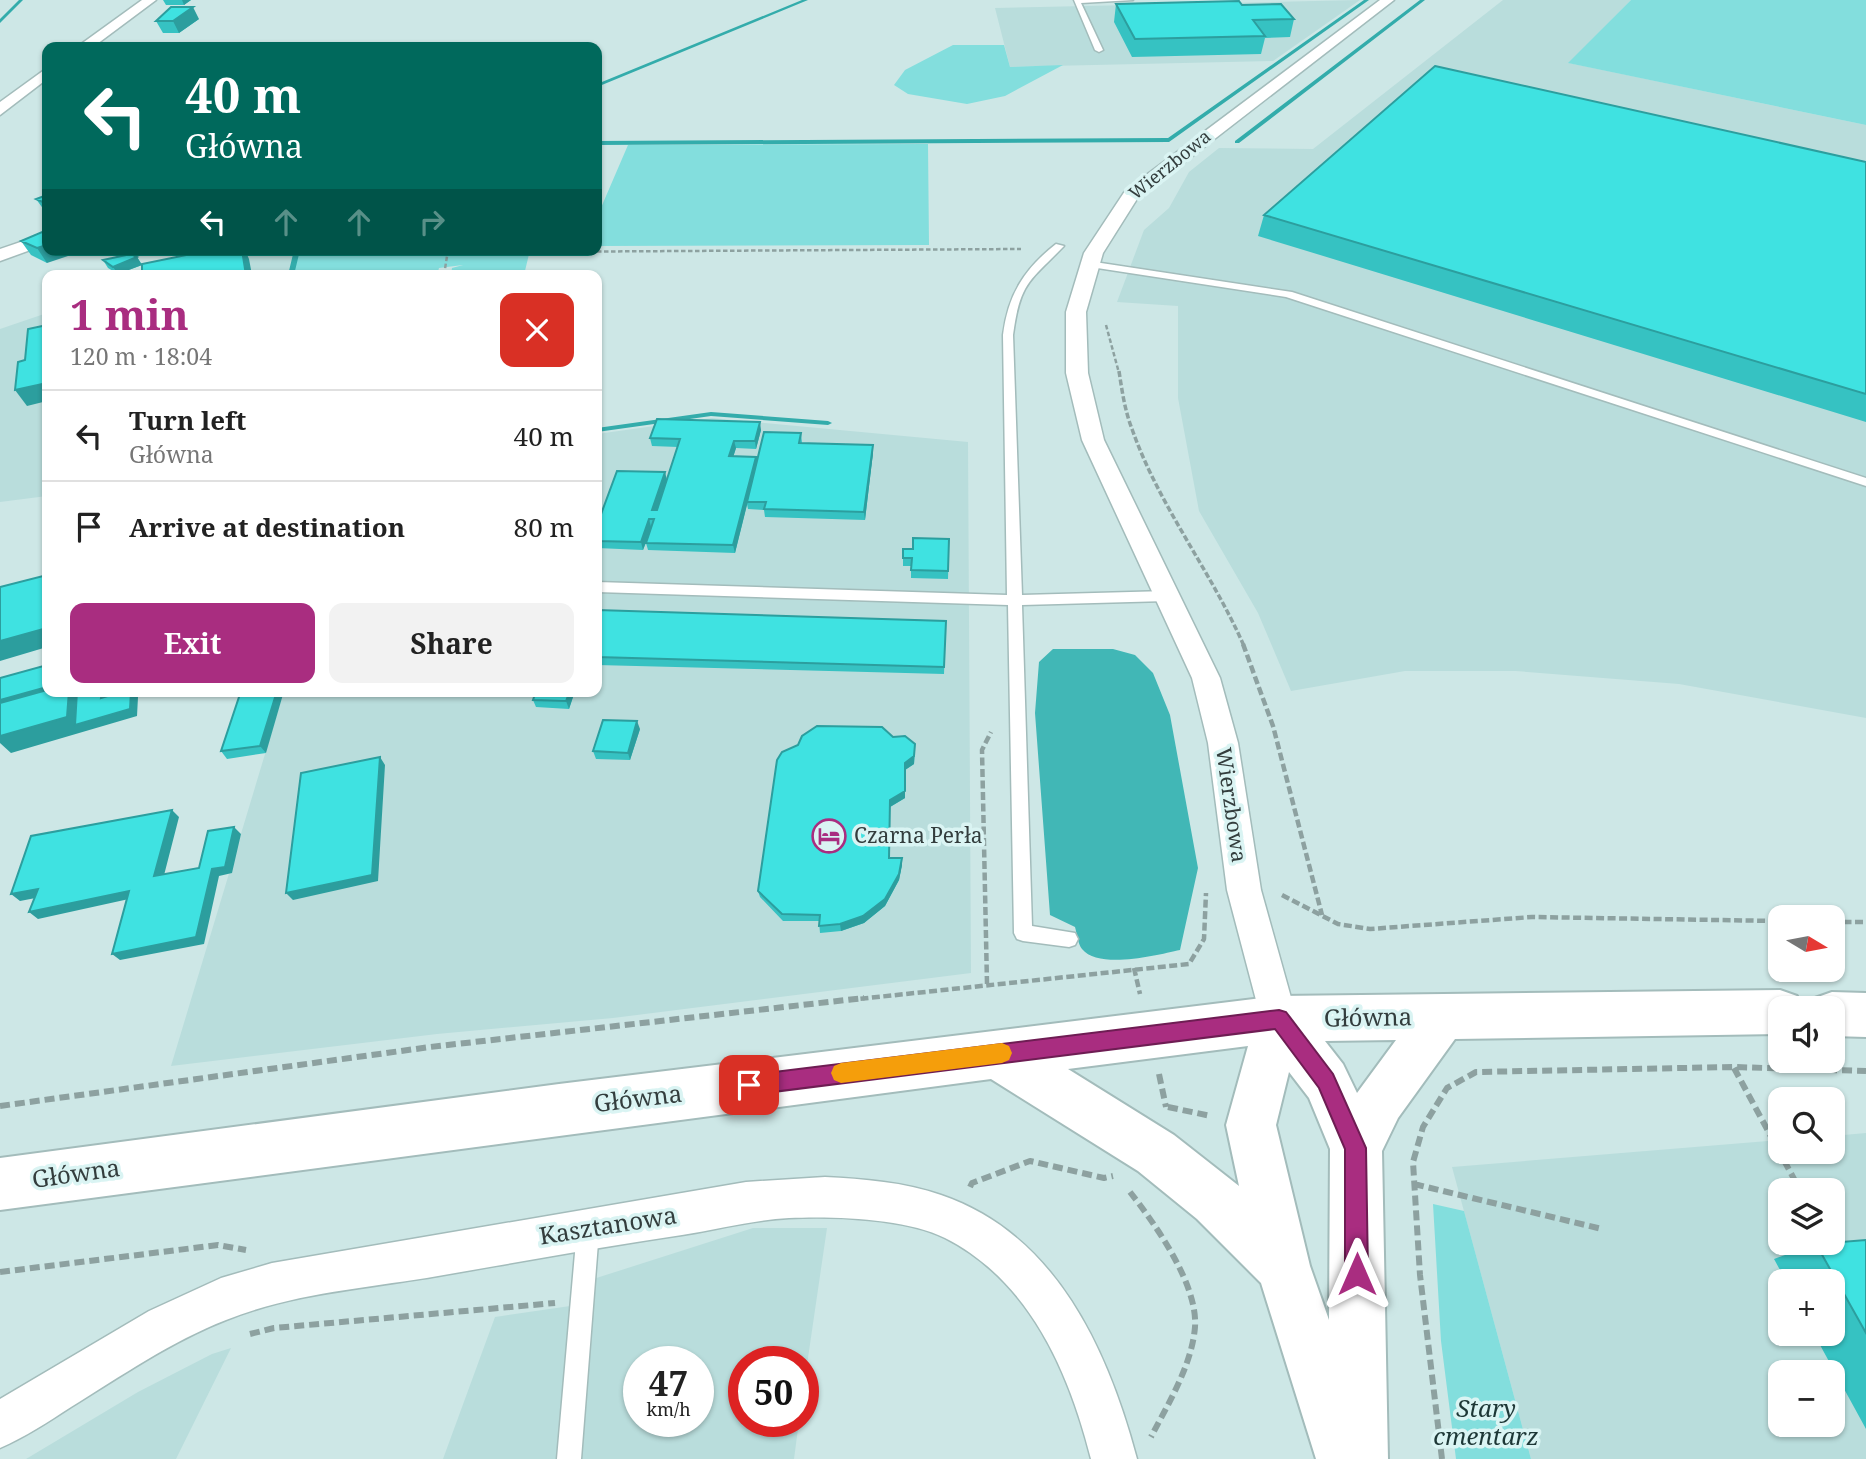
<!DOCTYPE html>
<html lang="en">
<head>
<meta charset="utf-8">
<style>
	body { margin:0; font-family:"Noto Serif",serif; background:#f2f2f2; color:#222; height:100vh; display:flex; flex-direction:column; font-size:26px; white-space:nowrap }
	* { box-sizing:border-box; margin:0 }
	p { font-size:23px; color:#767676 }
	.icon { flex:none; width:38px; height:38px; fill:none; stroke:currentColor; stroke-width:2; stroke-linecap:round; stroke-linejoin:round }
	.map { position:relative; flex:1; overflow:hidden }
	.drawer { position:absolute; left:42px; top:270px; width:560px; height:427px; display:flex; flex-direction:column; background:#fff; border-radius:14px; box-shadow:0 2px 5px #0004 }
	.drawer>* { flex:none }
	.hud { position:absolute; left:42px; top:42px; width:560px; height:214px; border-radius:14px; box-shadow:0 2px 5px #0004; background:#00695c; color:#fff; overflow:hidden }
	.needle { width:46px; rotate:100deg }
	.buttons { position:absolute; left:1768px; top:905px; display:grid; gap:14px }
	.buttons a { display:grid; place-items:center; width:77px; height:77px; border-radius:14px; background:#fff; box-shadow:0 2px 5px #0004; font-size:35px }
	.speed { position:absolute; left:623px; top:1346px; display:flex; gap:14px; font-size:35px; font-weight:700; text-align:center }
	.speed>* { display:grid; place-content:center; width:91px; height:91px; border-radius:50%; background:#fff; box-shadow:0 2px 5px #0004; line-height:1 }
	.speed small { font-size:18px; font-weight:400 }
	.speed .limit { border:10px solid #d22; background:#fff; color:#111 }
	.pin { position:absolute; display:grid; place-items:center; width:60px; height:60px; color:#fff; margin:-30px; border-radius:14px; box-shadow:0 4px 10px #0006 }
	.me { position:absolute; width:77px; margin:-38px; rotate:0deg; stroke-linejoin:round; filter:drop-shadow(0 0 5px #0008) }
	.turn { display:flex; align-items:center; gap:24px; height:147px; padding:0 28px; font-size:32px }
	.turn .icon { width:91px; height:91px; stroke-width:2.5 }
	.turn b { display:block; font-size:49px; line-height:60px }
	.lanes { display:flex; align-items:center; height:66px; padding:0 28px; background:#0003; justify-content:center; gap:35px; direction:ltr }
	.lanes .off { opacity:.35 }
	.round { display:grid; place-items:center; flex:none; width:74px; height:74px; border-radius:14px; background:#f2f2f2 }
	.summary { display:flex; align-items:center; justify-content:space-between; height:119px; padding:0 28px }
	h1 { font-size:42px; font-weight:700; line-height:52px; color:#a92d80 }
	.button { display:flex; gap:14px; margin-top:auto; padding:14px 28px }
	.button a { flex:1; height:80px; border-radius:14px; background:#a92d80; color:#fff; font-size:28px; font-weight:700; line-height:80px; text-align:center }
	.button a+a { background:#f2f2f2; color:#222 }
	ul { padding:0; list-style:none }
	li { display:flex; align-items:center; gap:21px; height:91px; padding:0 28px; border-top:2px solid #e0e0e0 }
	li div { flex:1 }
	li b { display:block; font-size:26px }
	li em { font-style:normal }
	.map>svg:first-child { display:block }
</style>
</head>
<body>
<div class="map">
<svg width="1866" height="1459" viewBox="0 0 1866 1459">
	<rect width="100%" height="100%" fill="#cde7e6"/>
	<path fill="#b9dddc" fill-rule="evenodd" d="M 1360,0 L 1273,61 L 1010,67 L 995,8 Z
		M 1503,0 L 1631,0 L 1569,63 L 1866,125 L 1866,718 L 1679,684 L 1516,671 L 1405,671 L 1291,691 L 1258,613 L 1199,511 L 1178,398 L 1178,306 L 1117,302 L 1144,230 L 1169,208 L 1189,172 L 1219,148 L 1313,149 Z
		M 205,250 L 296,250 L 288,275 L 143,275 Z
		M 47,313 L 47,496 L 0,502 L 0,329 Z
		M 712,418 L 968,442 L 971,973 L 613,1018 L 437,1034 L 171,1066 L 284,691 L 597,691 L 597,434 Z
		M 1866,1133 L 1866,1459 L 1531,1459 L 1452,1167 L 1780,1140 L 1780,1152 L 1832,1152 L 1832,1136 ZM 1780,1190 L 1832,1190 L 1832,1242 L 1780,1242 ZM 1780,1281 L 1832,1281 L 1832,1334 L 1780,1334 ZM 1780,1372 L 1832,1372 L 1832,1424 L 1780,1424 Z
		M 753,1228 L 827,1228 L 803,1392 L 803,1362 L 744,1362 L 744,1421 L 799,1421 L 794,1459 L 443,1459 L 495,1317 L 584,1304 L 587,1281 ZM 639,1362 L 698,1362 L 698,1421 L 639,1421 Z
		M 231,1348 L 176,1459 L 26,1459 L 138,1392 L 212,1354 Z"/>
	<path fill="#83dedd" d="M 1631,0 L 1866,0 L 1866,125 L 1568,63 Z
		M 953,45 L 1004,45 L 1010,67 L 1063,65 L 1005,96 L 967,104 L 908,94 L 894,85 L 905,70 Z
		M 928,144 L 929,245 L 597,246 L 597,217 L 628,145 Z
		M 296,250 L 530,250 L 524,275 L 451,275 L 452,268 L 463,265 L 439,268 L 437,275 L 288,275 Z
		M 1433,1204 L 1464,1211 L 1531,1459 L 1456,1459 L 1441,1341 Z"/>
	<path fill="#41b7b6" d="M 1053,649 L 1113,649 L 1135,655 L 1153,673 L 1170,715 L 1198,868 L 1180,950 C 1157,955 1099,970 1082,949 C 1078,944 1077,934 1075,927 L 1050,915 L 1035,713 L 1039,662 Z"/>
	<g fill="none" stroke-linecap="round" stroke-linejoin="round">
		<path fill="#33acab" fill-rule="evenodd" d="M 19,0 L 23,0 L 0,23 L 0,19 Z
			M 802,0 L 808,0 L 597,87 L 597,84 Z
			M 1364,0 L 1369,0 L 1169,142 L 597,145 L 597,141 L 1168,138 Z
			M 1420,0 L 1425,0 L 1239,143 L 1235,143 L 1235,141 Z
			M 294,250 L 300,250 L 294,275 L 288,275 Z
			M 711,412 L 828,421 L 832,423 L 828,425 L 711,416 L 597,432 L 597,428 Z"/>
		<defs>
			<path id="lane" d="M 1074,0 L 1133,0 L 1081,3 L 1103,50 L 1099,52 L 1095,50 Z
				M 1056,244 L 1064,246 C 1030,281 1020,282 1013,335 L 1022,595 L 1167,591 L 1174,596 L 1167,601 L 1022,605 L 1032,926 L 1075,933 L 1078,939 L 1075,945 L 1069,947 L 1023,941 L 1017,939 L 1014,933 L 1008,605 L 597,592 L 597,582 L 1007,595 L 1003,335 C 1008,295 1024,269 1056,244 Z
				M 1088,261 L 1292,292 L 1866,478 L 1866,486 L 1286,297 L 1084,266 L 1083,264 Z
				M 588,1219 L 596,1222 L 599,1230 L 581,1459 L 557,1459 L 577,1230 L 580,1222 Z"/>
			<path id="street" d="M 142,0 L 156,0 L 93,47 L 77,47 Z
				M 1380,0 L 1394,0 L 1137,199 L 1103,253 L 1086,312 L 1088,373 L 1104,440 L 1220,678 L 1238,743 L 1261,890 L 1297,1019 L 1292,1031 L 1279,1036 L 1266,1031 L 1261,1019 L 1227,890 L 1208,743 L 1192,678 L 1082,440 L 1066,373 L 1066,312 L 1084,253 L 1125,191 Z
				M 47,68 L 47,79 L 0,115 L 0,102 Z
				M 47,233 L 47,244 L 0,261 L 0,249 Z
				M 825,1177 C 864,1179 904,1182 941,1195 C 1056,1234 1108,1350 1137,1459 L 1091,1459 C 1069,1372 1030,1281 945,1238 C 906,1218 832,1216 789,1218 C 753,1220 718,1229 682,1235 C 600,1247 519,1262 438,1276 C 368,1288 293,1293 226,1320 C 172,1341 121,1376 71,1407 C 48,1422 25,1437 0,1448 L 0,1399 L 149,1311 L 221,1278 L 272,1263 L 746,1182 Z"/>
			<path id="secondary" d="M 1780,990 L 1797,996 L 1802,1008 L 1780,1008 L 1780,1034 L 1455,1039 L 1398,1118 L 1382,1151 L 1388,1459 L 1316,1459 L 1261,1283 L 1197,1219 L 1138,1171 L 991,1079 L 0,1210 L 0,1158 L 559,1084 L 1279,996 ZM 1396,1040 L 1357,1093 L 1343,1064 L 1325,1041 ZM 1248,1046 L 1226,1125 L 1239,1186 L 1174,1135 L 1068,1069 ZM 1289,1072 L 1309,1098 L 1330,1149 L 1329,1320 L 1310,1266 L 1276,1125 Z
				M 1832,992 L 1866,993 L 1866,1037 L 1832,1036 L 1832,1008 L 1811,1008 L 1815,998 Z"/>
		</defs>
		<use href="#lane" stroke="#a3bcbb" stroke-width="3"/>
		<use href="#street" stroke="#a3bcbb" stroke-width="3"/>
		<use href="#secondary" stroke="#a3bcbb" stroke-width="4"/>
		<path stroke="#8da1a0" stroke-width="2.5" stroke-dasharray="4.5 2.5" stroke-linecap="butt" d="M 513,252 L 1021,249
			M 444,275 L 448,250
			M 1106,325 L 1119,373"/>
		<path stroke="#8da1a0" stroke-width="3.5" stroke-dasharray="6 2.5" stroke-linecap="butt" d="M 1119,371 C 1122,391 1125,411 1132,429 C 1159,506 1211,571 1244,646"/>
		<path stroke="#8da1a0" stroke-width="4.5" stroke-dasharray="8 3.5" stroke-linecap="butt" d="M 1243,644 L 1273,726 L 1322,915
			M 1282,895 L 1338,924 L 1370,929 L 1532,917 L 1780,921
			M 1832,922 L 1866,922
			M 1134,968 L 1140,994
			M 987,984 L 982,750 L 991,732
			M 849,1000 L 1189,964 L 1204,939 L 1206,893"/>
		<path stroke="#8da1a0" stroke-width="6" stroke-dasharray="10 5" stroke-linecap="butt" d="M 1734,1068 L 1800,1190
			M 1159,1074 L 1166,1107
			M 0,1106 L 430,1047 L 864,998
			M 1168,1107 L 1211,1116
			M 1414,1184 L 1602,1229
			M 970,1187 L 972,1183 L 1030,1161 L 1104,1178 L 1113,1176
			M 1130,1192 C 1155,1224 1198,1284 1195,1327 C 1192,1365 1168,1404 1151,1437
			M 0,1272 L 218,1245 L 246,1250
			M 250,1334 L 274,1328 L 555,1303
			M 1442,1459 L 1420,1275 L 1413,1162 L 1423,1127 L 1447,1088 L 1476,1072 L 1733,1067 L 1866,1071"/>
		<use href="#lane" fill="#fff" fill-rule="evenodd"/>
		<use href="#street" fill="#fff" fill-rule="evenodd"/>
		<use href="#secondary" fill="#fff" fill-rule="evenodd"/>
	</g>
	<path fill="#36c2c2" d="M 163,0 L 191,0 L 184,5 L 166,5 Z
		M 1116,4 L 1242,5 L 1294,19 L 1290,37 L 1265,38 L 1261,54 L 1132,57 L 1114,22 Z
		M 199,19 L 179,33 L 163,33 L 156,21 Z
		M 1866,162 L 1866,422 L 1258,236 L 1264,215 Z
		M 47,195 L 47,214 L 36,199 Z
		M 21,241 L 47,250 L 47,263 L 31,255 Z
		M 137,257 L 142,265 L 118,274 L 108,268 L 103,260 Z
		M 761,430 L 756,449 L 736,448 L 733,457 L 756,463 L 801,433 L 802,443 L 873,453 L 865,520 L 765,517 L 764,510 L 748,509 L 747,504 L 735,553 L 648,550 L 646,543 L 643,550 L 597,548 L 597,525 L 667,480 L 678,447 L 652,446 L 650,438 Z
		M 949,539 L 948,579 L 911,578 L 911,566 L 903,566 L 903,549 L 913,549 Z
		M 597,610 L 946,621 L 944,674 L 597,665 Z
		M 241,691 L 266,753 L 227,759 L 221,751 Z
		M 575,691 L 569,709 L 536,707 L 533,700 Z
		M 640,729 L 630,760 L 596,759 L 593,751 Z
		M 893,737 L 915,751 L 914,764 L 905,770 L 905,798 L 890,807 L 889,858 L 902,865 L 899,880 L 885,906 L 864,923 L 841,931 L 820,933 L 819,921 L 783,921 L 760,897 L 758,891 Z
		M 1866,1240 L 1866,1429 L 1814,1334 L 1832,1334 L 1832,1281 L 1786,1281 L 1774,1259 L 1816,1244 Z"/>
	<path fill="#2c9e9e" d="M 182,0 L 191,0 L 184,5 Z
		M 193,7 L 199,19 L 179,33 L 173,21 Z
		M 47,245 L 47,250 L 86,250 L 47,263 L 37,248 Z
		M 242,250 L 245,250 L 249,259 L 252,275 L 246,275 Z
		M 137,257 L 142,265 L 118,274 L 113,267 Z
		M 47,383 L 47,401 L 27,406 L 15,390 Z
		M 760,422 L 761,430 L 756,449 L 755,441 Z
		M 734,441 L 736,448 L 731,464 L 729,456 Z
		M 873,445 L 873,453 L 865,520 L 864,512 Z
		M 756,457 L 757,465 L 735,553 L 733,545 Z
		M 665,472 L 667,480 L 654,517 L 652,510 Z
		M 649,519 L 651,527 L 643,550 L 641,542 Z
		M 47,628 L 47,647 L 0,661 L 0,641 Z
		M 47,687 L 47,691 L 77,691 L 83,722 L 131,691 L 133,691 L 138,697 L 137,716 L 11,753 L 0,743 L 0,700 Z
		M 102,691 L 109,692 L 108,705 L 101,698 Z
		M 277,691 L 284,691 L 266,753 L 260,746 Z
		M 570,691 L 575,691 L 569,709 L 566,701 Z
		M 637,721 L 640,729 L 630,760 L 628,753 Z
		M 915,744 L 914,764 L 905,770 L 905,798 L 890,807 L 889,865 L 890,800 L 905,763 Z
		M 380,757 L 385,765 L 378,881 L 293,900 L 286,893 Z
		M 172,810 L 179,817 L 162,883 L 154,876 Z
		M 234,827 L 241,834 L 232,873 L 219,876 L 204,944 L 120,960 L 112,954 L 212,869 Z
		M 902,858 L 902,865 L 899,880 L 885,906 L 864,923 L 841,931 L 840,924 Z
		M 38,889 L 46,896 L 20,901 L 11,894 Z
		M 129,891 L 138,897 L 38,919 L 29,912 Z"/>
	<path fill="#3fe2e1" stroke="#2c9e9e" stroke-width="2" d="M 1239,1 L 1242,5 L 1281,4 L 1294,19 L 1253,20 L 1265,36 L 1135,39 L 1116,4 Z
		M 171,7 L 193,7 L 173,21 L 156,21 Z
		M 1435,66 L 1866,162 L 1866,394 L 1264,215 Z
		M 47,195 L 47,204 L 36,199 Z
		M 42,232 L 47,235 L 47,245 L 37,248 L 21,241 Z
		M 211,250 L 242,250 L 246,275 L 142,275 L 142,264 Z
		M 131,254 L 137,257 L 113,267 L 103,260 Z
		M 47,325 L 47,383 L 15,390 L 18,362 L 25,360 L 28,329 Z
		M 657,419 L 760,422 L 755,441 L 734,441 L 729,456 L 756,457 L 733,545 L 646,543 L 654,519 L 649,519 L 641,542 L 597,541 L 597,525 L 617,471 L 665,472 L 652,510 L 657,510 L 680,439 L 650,438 Z
		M 764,432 L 801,433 L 799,443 L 873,445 L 864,512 L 764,509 L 766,502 L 747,502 Z
		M 913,538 L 949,539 L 948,571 L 911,570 L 912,558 L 903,558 L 903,549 L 913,549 Z
		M 47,575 L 47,628 L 0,641 L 0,587 Z
		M 597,610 L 946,621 L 944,667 L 597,657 Z
		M 47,665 L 47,687 L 0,700 L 0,678 Z
		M 47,690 L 47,691 L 69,691 L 67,717 L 0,736 L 0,703 Z
		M 77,691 L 102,691 L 101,698 L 124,691 L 131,691 L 130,709 L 75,725 Z
		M 241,691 L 277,691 L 260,746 L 221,751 Z
		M 536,691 L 570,691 L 566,701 L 533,700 Z
		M 603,720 L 637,721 L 628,753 L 593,751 Z
		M 817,726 L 882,727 L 893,737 L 905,736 L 915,744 L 914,756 L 905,763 L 905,791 L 890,800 L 889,858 L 902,858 L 899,874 L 885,899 L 863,916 L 840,924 L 819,926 L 820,915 L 782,914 L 758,891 L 777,760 L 782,752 L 798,745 L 802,736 Z
		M 380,757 L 372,875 L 286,893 L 301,773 Z
		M 172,810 L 154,876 L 199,868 L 208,831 L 234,827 L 225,867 L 212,869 L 196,937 L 112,954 L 129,891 L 29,912 L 38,889 L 11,894 L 31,836 Z
		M 1866,1240 L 1866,1333 L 1816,1244 Z"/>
	<path fill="#a92d80" stroke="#6e1d53" stroke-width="2" d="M 1279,1010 L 1286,1012 L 1333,1074 L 1366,1148 L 1368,1274 L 1365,1282 L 1357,1286 L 1349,1282 L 1345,1274 L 1345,1149 L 1319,1088 L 1275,1029 L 749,1095 L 742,1092 L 739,1085 L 742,1078 L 749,1075 Z"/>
	<path fill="#f59e0b" d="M 1002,1043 L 1009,1046 L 1012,1053 L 1009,1060 L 1002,1063 L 841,1083 L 834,1080 L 831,1073 L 834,1066 L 841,1063 Z"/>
	<defs>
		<symbol id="hotel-ring" viewBox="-11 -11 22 22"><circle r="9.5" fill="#daf4f3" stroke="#a92d80" stroke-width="1.5"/><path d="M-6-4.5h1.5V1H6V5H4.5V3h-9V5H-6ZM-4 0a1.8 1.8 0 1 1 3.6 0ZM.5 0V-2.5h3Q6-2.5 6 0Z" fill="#a92d80"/></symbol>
	</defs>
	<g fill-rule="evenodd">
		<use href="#hotel-ring" x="810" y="817" width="38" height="38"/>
	</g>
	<g text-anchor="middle" stroke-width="7" stroke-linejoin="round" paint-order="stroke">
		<g font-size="18" fill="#333d3d" stroke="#daf4f3">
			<text transform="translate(1170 165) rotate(-39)" y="6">Wierzbowa</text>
		</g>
		<g font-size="21" fill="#333d3d" stroke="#daf4f3">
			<text transform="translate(1231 805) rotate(82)" y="7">Wierzbowa</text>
		</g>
		<g font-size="21" fill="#333d3d" stroke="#daf4f3" text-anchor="start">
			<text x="854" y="843">Czarna Perła</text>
		</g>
		<g font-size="24" fill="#333d3d" stroke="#daf4f3">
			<text transform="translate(1368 1018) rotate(-1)" y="8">Główna</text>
			<text transform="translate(638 1099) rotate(-7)" y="8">Główna</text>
			<text transform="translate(76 1174) rotate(-8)" y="8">Główna</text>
			<text transform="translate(608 1226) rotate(-9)" y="8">Kasztanowa</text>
		</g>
		<g font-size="24" font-style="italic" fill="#1d3736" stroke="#daf4f3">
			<text x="1486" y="1417">Stary<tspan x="1486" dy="28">cmentarz</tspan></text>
		</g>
	</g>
</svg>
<div class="buttons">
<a><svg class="needle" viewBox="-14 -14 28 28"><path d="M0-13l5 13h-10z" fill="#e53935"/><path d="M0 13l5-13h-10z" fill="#767676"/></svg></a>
<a><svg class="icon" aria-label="sound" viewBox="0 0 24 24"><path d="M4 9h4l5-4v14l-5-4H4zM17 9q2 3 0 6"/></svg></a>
<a><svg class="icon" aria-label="search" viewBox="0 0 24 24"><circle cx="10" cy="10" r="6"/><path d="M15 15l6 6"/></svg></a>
<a><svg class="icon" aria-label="layers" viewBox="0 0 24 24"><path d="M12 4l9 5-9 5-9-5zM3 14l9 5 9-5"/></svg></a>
<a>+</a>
<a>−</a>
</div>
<div class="speed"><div>47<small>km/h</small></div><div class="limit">50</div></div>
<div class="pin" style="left:749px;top:1085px;background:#d93025"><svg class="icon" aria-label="arrive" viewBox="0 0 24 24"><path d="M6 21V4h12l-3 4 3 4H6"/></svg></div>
<svg class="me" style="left:1357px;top:1274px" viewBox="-20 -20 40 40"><path d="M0-17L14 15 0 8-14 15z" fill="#a92d80" stroke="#fff" stroke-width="4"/></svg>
<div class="hud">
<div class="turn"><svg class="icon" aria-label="left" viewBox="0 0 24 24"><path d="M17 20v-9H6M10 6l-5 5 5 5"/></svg><div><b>40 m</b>Główna</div></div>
<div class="lanes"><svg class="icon" aria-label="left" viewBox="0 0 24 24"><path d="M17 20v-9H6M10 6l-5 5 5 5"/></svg><svg class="icon off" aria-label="ahead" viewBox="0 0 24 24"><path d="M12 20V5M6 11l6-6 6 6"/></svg><svg class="icon off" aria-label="ahead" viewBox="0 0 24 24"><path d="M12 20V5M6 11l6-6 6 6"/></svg><svg class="icon off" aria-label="right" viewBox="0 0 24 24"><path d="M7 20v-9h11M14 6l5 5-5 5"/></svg></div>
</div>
<section class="drawer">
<div class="summary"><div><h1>1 min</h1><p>120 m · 18:04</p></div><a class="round" style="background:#d93025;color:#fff"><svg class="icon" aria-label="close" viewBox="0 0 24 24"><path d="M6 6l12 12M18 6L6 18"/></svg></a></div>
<ul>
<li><svg class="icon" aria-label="left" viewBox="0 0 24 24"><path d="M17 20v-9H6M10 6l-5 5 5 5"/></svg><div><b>Turn left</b><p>Główna</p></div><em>40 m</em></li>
<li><svg class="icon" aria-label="arrive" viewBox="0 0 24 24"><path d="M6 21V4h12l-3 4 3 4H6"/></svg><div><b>Arrive at destination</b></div><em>80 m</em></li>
</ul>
<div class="button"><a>Exit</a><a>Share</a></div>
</section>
</div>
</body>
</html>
